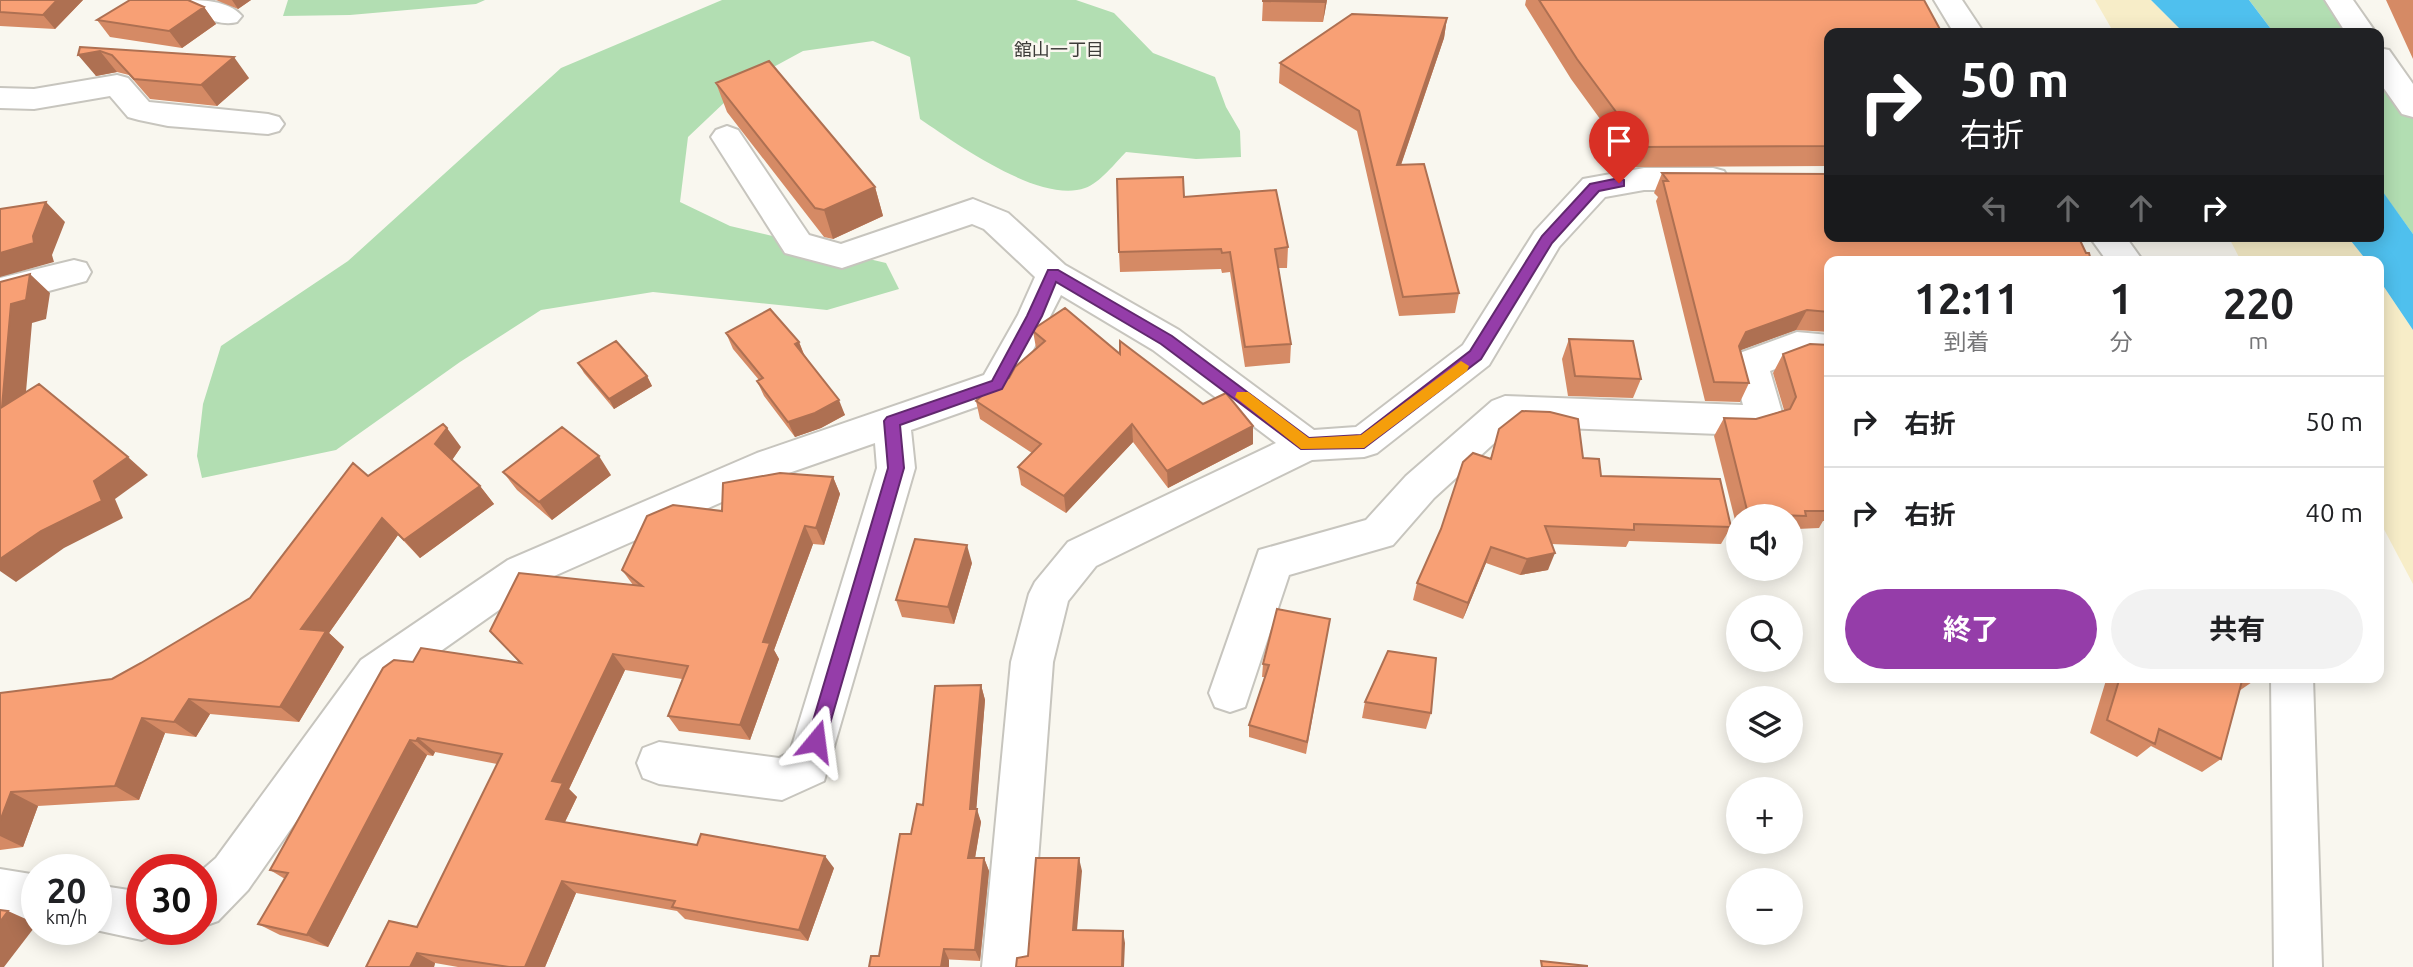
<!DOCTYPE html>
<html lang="ja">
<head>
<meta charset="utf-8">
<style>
	body { margin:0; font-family:Ubuntu,"Noto Sans JP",sans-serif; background:#f2f2f2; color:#202124; height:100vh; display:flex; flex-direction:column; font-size:26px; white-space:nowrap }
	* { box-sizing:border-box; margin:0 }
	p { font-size:23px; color:#757577 }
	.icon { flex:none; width:38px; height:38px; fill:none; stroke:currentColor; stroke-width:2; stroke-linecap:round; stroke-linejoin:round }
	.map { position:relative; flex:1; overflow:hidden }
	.sheet { position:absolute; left:1824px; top:256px; width:560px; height:427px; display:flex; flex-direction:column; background:#fff; border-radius:14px; box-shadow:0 4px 18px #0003 }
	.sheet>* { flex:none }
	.banner { position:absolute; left:1824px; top:28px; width:560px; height:214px; border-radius:14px; box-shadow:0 4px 18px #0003; background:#202124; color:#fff; overflow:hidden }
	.controls { position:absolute; left:1726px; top:504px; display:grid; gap:14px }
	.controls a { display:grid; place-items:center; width:77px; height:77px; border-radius:50%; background:#fff; box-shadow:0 4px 18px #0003; font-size:35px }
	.speed { position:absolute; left:21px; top:854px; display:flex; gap:14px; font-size:35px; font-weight:700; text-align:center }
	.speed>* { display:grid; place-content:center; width:91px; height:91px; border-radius:50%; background:#fff; box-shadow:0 4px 18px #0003; line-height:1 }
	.speed small { font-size:18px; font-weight:400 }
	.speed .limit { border:10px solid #d22; background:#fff; color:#111 }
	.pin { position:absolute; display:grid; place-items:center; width:60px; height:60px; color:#fff; margin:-72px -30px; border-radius:50% 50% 50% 0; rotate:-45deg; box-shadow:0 0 7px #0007 }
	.pin .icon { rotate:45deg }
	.me { position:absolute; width:77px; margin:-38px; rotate:16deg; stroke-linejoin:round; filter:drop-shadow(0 0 5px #0008) }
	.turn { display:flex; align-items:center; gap:24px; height:147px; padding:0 21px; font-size:32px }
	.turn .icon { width:91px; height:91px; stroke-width:2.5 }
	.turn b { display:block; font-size:49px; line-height:60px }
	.lanes { display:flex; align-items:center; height:66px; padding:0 21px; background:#0003; justify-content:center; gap:35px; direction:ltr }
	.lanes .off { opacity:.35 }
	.eta { display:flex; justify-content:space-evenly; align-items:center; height:119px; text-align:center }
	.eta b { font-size:42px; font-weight:700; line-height:49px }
	.primary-button { display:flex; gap:14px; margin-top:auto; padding:14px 21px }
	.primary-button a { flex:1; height:80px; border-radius:42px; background:#953da9; color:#fff; font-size:28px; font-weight:700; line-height:80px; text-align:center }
	.primary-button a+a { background:#f2f2f2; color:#202124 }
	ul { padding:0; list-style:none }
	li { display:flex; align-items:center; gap:21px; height:91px; padding:0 21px; border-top:2px solid #e0e0e0 }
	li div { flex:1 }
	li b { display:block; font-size:26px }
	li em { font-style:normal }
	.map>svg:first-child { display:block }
</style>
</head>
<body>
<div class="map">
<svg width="2413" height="967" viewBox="0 0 2413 967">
	<rect width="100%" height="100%" fill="#f9f7ef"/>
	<path fill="#b2deb2" d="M 288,0 L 485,0 L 476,4 L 350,15 L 283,16 Z
		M 722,0 L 1076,0 L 1114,13 L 1153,53 L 1215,77 L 1226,107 L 1240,131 L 1241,157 L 1196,159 L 1126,152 C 1115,163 1100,183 1085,188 C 1040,204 957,144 920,119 L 910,57 L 873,41 L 803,51 L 746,82 L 688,137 L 680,202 L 730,226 L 886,263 L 899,289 L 827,310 L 653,292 L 541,310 L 460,362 L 336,450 L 202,478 L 197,456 L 203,404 L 221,346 L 348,261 L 561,68 Z
		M 2249,0 L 2339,0 L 2361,33 L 2274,33 Z
		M 2378,57 L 2413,107 L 2413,234 L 2378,186 Z"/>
	<path fill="#f7edc8" d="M 2095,0 L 2151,0 L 2184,33 L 2114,33 Z
		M 2228,236 L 2347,236 L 2367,261 L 2241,261 Z
		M 2378,278 L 2413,330 L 2413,584 L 2378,518 Z"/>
	<path fill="#4fc0ee" d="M 2151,0 L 2249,0 L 2274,33 L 2184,33 Z
		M 2378,185 L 2413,234 L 2413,330 L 2378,278 L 2378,261 L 2367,261 L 2347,236 L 2378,236 Z"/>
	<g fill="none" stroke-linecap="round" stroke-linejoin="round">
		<defs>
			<path id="minor" d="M 181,0 C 202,0 228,0 242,16 L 237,22 C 220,27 191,15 181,0 Z
				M 1934,0 L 1962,0 L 1984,33 L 1954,33 Z
				M 2325,0 L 2353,0 L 2376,33 L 2346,33 Z
				M 2378,48 L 2389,50 L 2413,84 L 2413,117 L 2402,114 L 2378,80 Z
				M 117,75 L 128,78 L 149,102 L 268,114 L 279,117 L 284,124 L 279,131 L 268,134 L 168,126 L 139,120 L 128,117 L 110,96 L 34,109 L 0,108 L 0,88 L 34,89 Z
				M 727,126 L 738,130 L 809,235 L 841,244 L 973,199 L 1008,213 L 1065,265 L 1179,330 L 1314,430 L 1356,427 L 1463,345 L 1535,231 L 1583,179 L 1644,168 L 1713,168 L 1724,171 L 1729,179 L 1724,187 L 1713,190 L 1644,190 L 1605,197 L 1559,247 L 1489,365 L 1377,453 L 1364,457 L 1312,460 L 1096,566 L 1068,601 L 1053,662 L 1030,967 L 982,967 L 1011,662 L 1029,594 L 1035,582 L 1068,542 L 1276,443 L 1153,350 L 1061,295 L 1010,395 L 911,430 L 915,468 L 824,781 L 782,800 L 659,784 L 643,778 L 637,763 L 643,748 L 659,742 L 779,758 L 790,752 L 877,468 L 875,443 L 783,475 L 536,584 L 391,686 L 248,890 L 218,921 L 201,927 L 201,871 L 216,858 L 361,660 L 508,560 L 757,453 L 984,375 L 1018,315 L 1035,277 L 984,229 L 972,224 L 842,268 L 785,253 L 711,137 L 716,130 Z
				M 2089,236 L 2125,236 L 2143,261 L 2107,261 Z
				M 74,260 L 86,263 L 91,272 L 86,281 L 0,304 L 0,278 Z
				M 1797,332 L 1829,335 L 1829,363 L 1799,360 L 1770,371 L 1783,416 L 1777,426 L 1745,435 L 1513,426 L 1434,498 L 1393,545 L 1289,575 L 1245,707 L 1230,712 L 1215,707 L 1209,693 L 1259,550 L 1366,520 L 1406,476 L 1492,401 L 1505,396 L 1743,405 L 1732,364 L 1737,354 Z
				M 2271,677 L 2313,677 L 2322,967 L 2274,967 Z
				M 0,869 L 37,875 L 37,921 L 0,915 Z
				M 96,885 L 142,892 L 142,929 L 160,929 L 159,933 L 142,940 L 91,929 L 96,929 Z"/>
		</defs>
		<use href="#minor" stroke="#c7c5be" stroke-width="4"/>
		<use href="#minor" fill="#fff" fill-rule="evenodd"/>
	</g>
	<path fill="#d58a65" d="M 0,0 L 83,0 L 55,29 L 0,26 Z
		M 216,0 L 251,0 L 238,9 Z
		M 1263,0 L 1327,0 L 1323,22 L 1262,21 Z
		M 1526,0 L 1924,0 L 1829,33 L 1829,166 L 1635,167 L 1571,79 L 1525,5 Z
		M 2386,0 L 2413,0 L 2413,59 Z
		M 204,7 L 216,24 L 182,48 L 110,37 L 97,20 Z
		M 1447,18 L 1444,38 L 1401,165 L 1459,293 L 1455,313 L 1399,316 L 1357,131 L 1279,83 L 1280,63 Z
		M 80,47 L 249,78 L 217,106 L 150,99 L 129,75 L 117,72 L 96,76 Z
		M 716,83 L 875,187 L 883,216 L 833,239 L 824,237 L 727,112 Z
		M 1662,173 L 1829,261 L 1829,332 L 1796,330 L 1740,350 L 1749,383 L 1740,402 L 1705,401 L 1656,201 L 1658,197 L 1654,193 Z
		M 1184,197 L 1288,247 L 1287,268 L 1278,268 L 1291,344 L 1290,363 L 1245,367 L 1230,272 L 1222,273 L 1221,269 L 1120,272 L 1119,252 Z
		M 1033,331 L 1120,354 L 1203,404 L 1253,426 L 1253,444 L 1168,488 L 1133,442 L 1066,513 L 1021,485 L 1018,467 L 1032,453 L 980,419 L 976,401 L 1009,378 L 1036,348 Z
		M 726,333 L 799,342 L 804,354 L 845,415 L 821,428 L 795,437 L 764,396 L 757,381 L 759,380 L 733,349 Z
		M 1569,339 L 1641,379 L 1633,398 L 1568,396 L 1562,359 Z
		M 1829,345 L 1829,521 L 1823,521 L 1819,528 L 1797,529 L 1795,533 L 1790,533 L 1790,516 L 1738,516 L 1738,532 L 1714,436 L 1724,418 L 1756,419 L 1784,410 L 1773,373 L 1783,354 Z
		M 578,363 L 647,376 L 652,386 L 614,409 L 584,373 Z
		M 461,447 L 452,460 L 480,486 L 494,504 L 420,558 L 398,535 L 329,633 L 344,647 L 299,722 L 210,714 L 196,737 L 165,733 L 139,800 L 38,806 L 23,847 L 0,850 L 0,693 L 112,679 L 141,663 L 250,598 Z
		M 1583,458 L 1601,476 L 1731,527 L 1721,544 L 1629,541 L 1626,547 L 1551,544 L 1548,570 L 1520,575 L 1486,563 L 1463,619 L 1413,600 L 1417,583 L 1491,459 Z
		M 503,472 L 611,475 L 552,520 L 517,490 Z
		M 833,477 L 840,494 L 824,545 L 813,544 L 774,650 L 779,659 L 750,740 L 679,731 L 668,716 L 682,679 L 625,670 L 569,789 L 577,797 L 565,822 L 834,868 L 808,941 L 685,919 L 677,911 L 576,893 L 545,967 L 458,967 L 435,963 L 434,967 L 366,967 L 417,927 L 497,764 L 435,752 L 433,756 L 427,755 L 328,947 L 280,935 L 258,924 L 285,879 L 270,870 L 413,662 L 520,663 L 490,631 L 633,585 L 622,570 L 722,511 Z
		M 972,563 L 954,624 L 902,617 L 896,600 Z
		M 1330,619 L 1306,754 L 1249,737 L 1249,725 L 1265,677 L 1262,677 L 1263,664 Z
		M 2107,677 L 2257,677 L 2258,678 L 2239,691 L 2221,759 L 2202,772 L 2151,746 L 2137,757 L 2090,733 Z
		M 981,685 L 985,700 L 976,809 L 981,822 L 975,858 L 984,858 L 989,871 L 980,961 L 879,956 L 911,834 L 923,805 Z
		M 1365,702 L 1431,713 L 1426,729 L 1362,718 Z"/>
	<path fill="#ae7052" d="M 57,0 L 83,0 L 55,29 L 43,15 Z
		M 232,0 L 251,0 L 238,9 Z
		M 1325,0 L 1327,0 L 1323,22 L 1325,2 Z
		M 204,7 L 216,24 L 182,48 L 169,31 Z
		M 1447,18 L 1444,38 L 1394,185 L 1397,165 Z
		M 100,51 L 117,72 L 96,76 L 78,55 Z
		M 234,57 L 249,78 L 217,106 L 201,85 Z
		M 875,187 L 883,216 L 833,239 L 824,210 Z
		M 46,202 L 65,222 L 52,255 L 54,262 L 0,277 L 0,253 L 33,236 Z
		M 30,274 L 50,293 L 46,319 L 32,323 L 23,426 L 2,407 L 11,304 Z
		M 1807,310 L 1796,330 L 1736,352 L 1746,332 Z
		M 799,342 L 805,358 L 795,344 Z
		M 647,376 L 652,386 L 614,409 L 609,399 Z
		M 839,400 L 845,415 L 821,428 L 795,437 L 788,422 Z
		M 1132,424 L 1133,442 L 1066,513 L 1064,496 Z
		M 1253,426 L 1253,444 L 1168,488 L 1167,471 Z
		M 447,428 L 461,447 L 450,463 L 435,444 Z
		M 599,456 L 611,475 L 552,520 L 539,502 Z
		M 128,457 L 148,475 L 115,499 L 123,518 L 64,548 L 16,582 L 0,571 L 0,559 L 94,481 Z
		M 833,477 L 840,494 L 824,545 L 816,528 Z
		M 480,486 L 494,504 L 420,558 L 404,540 Z
		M 382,518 L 398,535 L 329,633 L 344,647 L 299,722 L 280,707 L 301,629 Z
		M 805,526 L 813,544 L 774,650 L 779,659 L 750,740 L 740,725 L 763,642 Z
		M 967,545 L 972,563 L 954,624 L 948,607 Z
		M 1491,547 L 1486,563 L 1463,619 L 1468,603 Z
		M 1555,553 L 1548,570 L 1520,575 L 1527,559 Z
		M 613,654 L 625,670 L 569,789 L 577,797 L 560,832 L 546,819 L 552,781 Z
		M 981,685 L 985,700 L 976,814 L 977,809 L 981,822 L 973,870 L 968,858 L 970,809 Z
		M 189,699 L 210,714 L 196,737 L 174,722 Z
		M 142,718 L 165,733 L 139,800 L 115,786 Z
		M 418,738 L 435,752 L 433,756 L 416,741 Z
		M 410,740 L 427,755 L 328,947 L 307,935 Z
		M 11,792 L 38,806 L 23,847 L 0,836 L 0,821 Z
		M 825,856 L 834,868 L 808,941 L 799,930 Z
		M 984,858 L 989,871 L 980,961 L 975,950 Z
		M 1079,858 L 1082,871 L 1076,942 L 1073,930 Z
		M 562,881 L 576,893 L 545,967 L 525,967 Z
		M 8,911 L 37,924 L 4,967 L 0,967 L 0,922 Z
		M 1123,931 L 1125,943 L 1124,967 L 1122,967 Z
		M 944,949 L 949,960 L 949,967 L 941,967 Z
		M 417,953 L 435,963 L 434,967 L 410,967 Z"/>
	<path fill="#f8a075" stroke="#ae7052" stroke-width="2" d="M 0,0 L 57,0 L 43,15 L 0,12 Z
		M 130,0 L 188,0 L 204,7 L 169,31 L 97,20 Z
		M 1263,0 L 1325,0 L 1325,2 L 1263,1 Z
		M 1539,0 L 1924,0 L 1942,33 L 1829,33 L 1829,146 L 1642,147 L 1577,59 Z
		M 1352,14 L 1447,18 L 1397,165 L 1424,164 L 1459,293 L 1403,297 L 1359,111 L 1280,63 Z
		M 80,47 L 234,57 L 201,85 L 134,79 L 112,55 L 100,51 L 78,55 Z
		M 769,61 L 875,187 L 824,210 L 815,208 L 716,83 Z
		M 1662,173 L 1829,174 L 1829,236 L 2078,236 L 2086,253 L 2089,253 L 2091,261 L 1829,261 L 1829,312 L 1807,310 L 1746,332 L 1739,346 L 1749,383 L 1714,382 L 1663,181 L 1668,181 Z
		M 1183,177 L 1184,197 L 1276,190 L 1288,247 L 1275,249 L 1291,344 L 1245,347 L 1230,252 L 1222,253 L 1221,249 L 1119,252 L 1117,179 Z
		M 46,202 L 33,236 L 34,243 L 0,253 L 0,209 Z
		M 30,274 L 26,300 L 11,304 L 2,407 L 39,384 L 128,457 L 94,481 L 102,501 L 41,531 L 0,559 L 0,282 Z
		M 1065,308 L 1120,354 L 1120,341 L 1203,404 L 1226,393 L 1253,426 L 1167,471 L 1132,424 L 1064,496 L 1018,467 L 1041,444 L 976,401 L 996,383 L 1009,378 L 1015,367 L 1045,341 L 1033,331 L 1035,328 Z
		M 770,309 L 799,342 L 795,344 L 839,400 L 815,413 L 788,422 L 757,381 L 763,378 L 726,333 Z
		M 1569,339 L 1633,341 L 1641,379 L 1575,376 Z
		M 616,341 L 647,376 L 609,399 L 578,363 Z
		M 1810,344 L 1829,345 L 1829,511 L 1805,511 L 1806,516 L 1748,514 L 1724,418 L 1756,419 L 1790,409 L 1796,397 L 1783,354 Z
		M 1522,411 L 1550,412 L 1578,419 L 1583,458 L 1599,459 L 1601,476 L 1720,479 L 1731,527 L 1634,524 L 1634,530 L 1545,526 L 1555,553 L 1527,559 L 1491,547 L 1468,603 L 1417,583 L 1441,529 L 1463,462 L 1473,453 L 1491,459 L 1499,429 Z
		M 443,424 L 447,428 L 435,444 L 480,486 L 404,540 L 382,518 L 301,629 L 326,631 L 280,707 L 189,699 L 174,722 L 142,718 L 115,786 L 11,792 L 0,821 L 0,693 L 112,679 L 141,663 L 250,598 L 353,463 L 368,476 Z
		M 562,427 L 599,456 L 539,502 L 503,472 Z
		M 780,473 L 833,477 L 816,528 L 805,526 L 763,642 L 770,643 L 740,725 L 668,716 L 688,666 L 613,654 L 552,781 L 563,783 L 546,819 L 697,845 L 701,834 L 825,856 L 799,930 L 672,907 L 675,901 L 562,881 L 525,967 L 509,967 L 417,953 L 410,967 L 366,967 L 389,921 L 417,927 L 502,754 L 418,738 L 416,741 L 410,740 L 307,935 L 258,924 L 288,873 L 270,870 L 383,668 L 394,660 L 413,662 L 421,648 L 521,663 L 490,631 L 519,573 L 642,586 L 622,570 L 647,516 L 673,505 L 722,511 L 723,483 Z
		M 915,539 L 967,545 L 948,607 L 896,600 Z
		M 1277,609 L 1330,619 L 1307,742 L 1249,725 L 1269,665 L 1263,664 Z
		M 1388,651 L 1436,658 L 1431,713 L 1365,702 Z
		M 2120,677 L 2243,677 L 2221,759 L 2159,729 L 2155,744 L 2107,720 Z
		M 981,685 L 970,809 L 977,809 L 968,858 L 984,858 L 975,950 L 944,949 L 941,967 L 869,967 L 871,956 L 879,956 L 900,834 L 911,834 L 917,804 L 923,805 L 935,686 Z
		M 1036,858 L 1079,858 L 1073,930 L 1123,931 L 1122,967 L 1016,967 L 1017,958 L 1028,956 Z
		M 0,910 L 8,911 L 0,922 Z
		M 1541,961 L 1587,966 L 1587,967 L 1542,967 Z"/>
	<path fill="#953da9" stroke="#61286e" stroke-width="2" d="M 1619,178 L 1624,180 L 1624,186 L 1599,191 L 1552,243 L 1481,359 L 1364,448 L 1301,449 L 1161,344 L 1056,282 L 1042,316 L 1002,389 L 900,425 L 904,468 L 825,741 L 822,747 L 816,749 L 809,747 L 807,741 L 888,468 L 884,421 L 887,417 L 992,381 L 1027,316 L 1048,270 L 1058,270 L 1172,336 L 1309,438 L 1361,435 L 1470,351 L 1542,236 L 1590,184 Z"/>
	<path fill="#f59e0b" d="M 1461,361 L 1469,366 L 1467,371 L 1364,448 L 1301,449 L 1235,397 L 1237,392 L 1248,392 L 1309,438 L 1361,435 Z"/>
	<g text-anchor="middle" stroke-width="5" stroke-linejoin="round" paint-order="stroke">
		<g font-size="18" fill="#3c3b38" stroke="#f9f7ef">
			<text x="1059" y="56">舘山一丁目</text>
		</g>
	</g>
</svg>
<div class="controls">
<a><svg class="icon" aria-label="sound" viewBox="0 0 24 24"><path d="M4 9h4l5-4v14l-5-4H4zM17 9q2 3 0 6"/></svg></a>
<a><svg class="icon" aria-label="search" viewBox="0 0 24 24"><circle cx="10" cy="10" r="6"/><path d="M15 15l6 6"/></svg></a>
<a><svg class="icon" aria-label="layers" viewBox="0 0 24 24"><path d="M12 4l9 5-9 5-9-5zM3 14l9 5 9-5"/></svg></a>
<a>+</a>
<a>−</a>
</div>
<div class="speed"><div>20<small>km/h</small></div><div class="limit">30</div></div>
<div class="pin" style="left:1619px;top:183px;background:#d93025"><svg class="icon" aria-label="arrive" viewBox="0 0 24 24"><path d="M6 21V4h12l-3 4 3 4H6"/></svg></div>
<svg class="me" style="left:816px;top:741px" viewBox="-20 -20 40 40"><path d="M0-17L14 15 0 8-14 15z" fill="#953da9" stroke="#fff" stroke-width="4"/></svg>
<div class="banner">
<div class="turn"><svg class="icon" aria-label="right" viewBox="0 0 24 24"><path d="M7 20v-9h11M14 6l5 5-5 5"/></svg><div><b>50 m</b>右折</div></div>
<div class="lanes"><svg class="icon off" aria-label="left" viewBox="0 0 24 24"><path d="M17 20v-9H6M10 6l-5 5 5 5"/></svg><svg class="icon off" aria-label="ahead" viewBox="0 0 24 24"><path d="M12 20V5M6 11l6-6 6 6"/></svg><svg class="icon off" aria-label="ahead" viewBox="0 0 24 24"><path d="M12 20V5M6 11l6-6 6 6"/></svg><svg class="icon" aria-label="right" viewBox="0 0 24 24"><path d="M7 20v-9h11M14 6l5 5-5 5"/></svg></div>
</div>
<section class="sheet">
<div class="eta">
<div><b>12:11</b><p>到着</p></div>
<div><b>1</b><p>分</p></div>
<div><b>220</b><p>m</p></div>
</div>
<ul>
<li><svg class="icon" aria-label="right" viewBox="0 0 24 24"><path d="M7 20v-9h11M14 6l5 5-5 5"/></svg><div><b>右折</b></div><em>50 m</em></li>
<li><svg class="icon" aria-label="right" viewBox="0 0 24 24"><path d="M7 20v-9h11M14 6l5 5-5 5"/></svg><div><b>右折</b></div><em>40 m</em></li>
</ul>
<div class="primary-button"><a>終了</a><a>共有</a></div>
</section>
</div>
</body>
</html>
